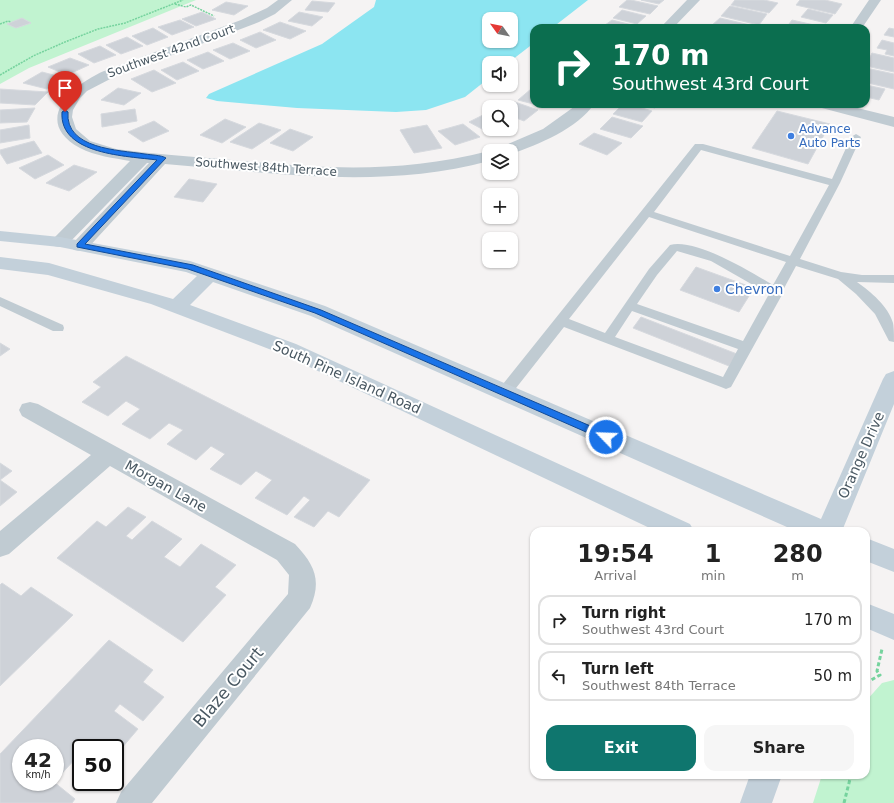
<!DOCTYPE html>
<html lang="en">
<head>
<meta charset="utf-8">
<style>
	body { margin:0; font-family:"DejaVu Sans",sans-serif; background:#f6f6f6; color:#222; height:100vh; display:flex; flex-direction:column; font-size:15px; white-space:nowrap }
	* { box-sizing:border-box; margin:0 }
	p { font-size:13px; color:#767676 }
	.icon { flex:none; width:22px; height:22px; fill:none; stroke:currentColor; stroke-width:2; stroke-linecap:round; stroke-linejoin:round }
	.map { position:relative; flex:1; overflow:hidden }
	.drawer { position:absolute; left:530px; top:527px; width:340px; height:252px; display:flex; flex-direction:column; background:#fff; border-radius:12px; box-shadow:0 1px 3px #0004 }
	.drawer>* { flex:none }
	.guide { position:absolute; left:530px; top:24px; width:340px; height:84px; border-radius:12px; box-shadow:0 1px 3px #0004; background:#0b6e4f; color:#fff; overflow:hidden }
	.needle { width:26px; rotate:303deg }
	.fabs { position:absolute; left:482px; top:12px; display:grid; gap:8px }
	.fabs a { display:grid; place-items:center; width:36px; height:36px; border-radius:8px; background:#fff; box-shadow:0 1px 3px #0004; font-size:20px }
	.speed { position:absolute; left:12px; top:739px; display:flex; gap:8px; font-size:20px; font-weight:700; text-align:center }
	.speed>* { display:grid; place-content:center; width:52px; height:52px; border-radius:50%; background:#fff; box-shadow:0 1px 3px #0004; line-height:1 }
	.speed small { font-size:10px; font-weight:400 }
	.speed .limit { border:2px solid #111; border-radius:6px; background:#fff; color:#111 }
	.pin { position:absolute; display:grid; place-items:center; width:34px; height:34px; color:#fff; margin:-41px -17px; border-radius:50% 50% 50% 0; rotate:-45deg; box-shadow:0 0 4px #0007 }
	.pin .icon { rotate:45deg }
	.me { position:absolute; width:44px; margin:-22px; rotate:294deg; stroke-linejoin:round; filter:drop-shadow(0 0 3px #0008) }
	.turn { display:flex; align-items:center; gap:14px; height:84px; padding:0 16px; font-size:18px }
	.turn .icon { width:52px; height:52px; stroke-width:2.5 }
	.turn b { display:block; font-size:28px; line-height:34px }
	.eta { display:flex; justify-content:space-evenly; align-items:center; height:68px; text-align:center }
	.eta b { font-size:24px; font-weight:700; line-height:28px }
	.action { display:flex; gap:8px; margin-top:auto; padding:8px 16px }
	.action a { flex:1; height:46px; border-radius:12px; background:#0f766e; color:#fff; font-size:16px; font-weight:700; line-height:46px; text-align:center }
	.action a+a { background:#f6f6f6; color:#222 }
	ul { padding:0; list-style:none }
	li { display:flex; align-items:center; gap:12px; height:50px; margin:0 8px 6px; padding:0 8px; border:2px solid #e0e0e0; border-radius:12px }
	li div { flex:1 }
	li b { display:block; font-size:15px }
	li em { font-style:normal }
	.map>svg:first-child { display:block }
</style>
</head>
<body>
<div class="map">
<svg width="894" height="803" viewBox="0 0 894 803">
	<rect width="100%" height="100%" fill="#f5f3f3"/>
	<path fill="#c1f3d0" d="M 0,0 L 196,0 L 29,68 L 0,84 Z
		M 894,680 L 894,803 L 813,803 L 822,775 L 866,775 L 866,701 L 882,683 Z"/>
	<path fill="#8ce5f1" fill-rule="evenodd" d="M 376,0 L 588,0 L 552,28 L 534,28 L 534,43 L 508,63 L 489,63 L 489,78 L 465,97 L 426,110 L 396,112 L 297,108 L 217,101 L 206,98 L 209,94 L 322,44 L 374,7 ZM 489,19 L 511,19 L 511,41 L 489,41 Z"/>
	<path fill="#ced2d8" stroke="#d6d9de" d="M 627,0 L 631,0 L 658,6 L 650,14 L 619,7 Z
		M 641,0 L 664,0 L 659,4 Z
		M 735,0 L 764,0 L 778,3 L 769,13 L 731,5 Z
		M 800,0 L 825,0 L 842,4 L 835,14 L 796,5 Z
		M 312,1 L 335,3 L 328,12 L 305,10 Z
		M 226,2 L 248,6 L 234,15 L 212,10 Z
		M 730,6 L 767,14 L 759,25 L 721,16 Z
		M 808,9 L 833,15 L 826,23 L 801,17 Z
		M 622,10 L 646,16 L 637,24 L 613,18 Z
		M 202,12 L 216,19 L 196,26 L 182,19 Z
		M 299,12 L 323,17 L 312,26 L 288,21 Z
		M 22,18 L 31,23 L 16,28 L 7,24 Z
		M 720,18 L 754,26 L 753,28 L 719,28 L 711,26 Z
		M 180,20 L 194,27 L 172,35 L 158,27 Z
		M 612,20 L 636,26 L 633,28 L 601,28 Z
		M 792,20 L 823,27 L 786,28 Z
		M 280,22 L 306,31 L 290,39 L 263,30 Z
		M 153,28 L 168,37 L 147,45 L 132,36 Z
		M 889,28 L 894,29 L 894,37 L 884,35 Z
		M 260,32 L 276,40 L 256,48 L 240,40 Z
		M 127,37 L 143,46 L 121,54 L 106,45 Z
		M 882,40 L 894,43 L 894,56 L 885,54 L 887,50 L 877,48 Z
		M 233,43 L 250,51 L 230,59 L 213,50 Z
		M 100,46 L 116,55 L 94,63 L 78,54 Z
		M 208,52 L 224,61 L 203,69 L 187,60 Z
		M 872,53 L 894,58 L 894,72 L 866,66 Z
		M 70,58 L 89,65 L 67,75 L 48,67 Z
		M 183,62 L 199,71 L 177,80 L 161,70 Z
		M 866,68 L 894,74 L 894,89 L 868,83 L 870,79 L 866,78 Z
		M 154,70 L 176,83 L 152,92 L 131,79 Z
		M 42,72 L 65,78 L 47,89 L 23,83 Z
		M 866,85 L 885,89 L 879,100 L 866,97 Z
		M 118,88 L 141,93 L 124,105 L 101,100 Z
		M 0,89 L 48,92 L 35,105 L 0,103 Z
		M 531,89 L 534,89 L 534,104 L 548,104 L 545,107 L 518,100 Z
		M 512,101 L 538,110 L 524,121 L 511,116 L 511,107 L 503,107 Z
		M 623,104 L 629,104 L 652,111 L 642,122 L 613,114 Z
		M 640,104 L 658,104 L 655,108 Z
		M 35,108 L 27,122 L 0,123 L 0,110 Z
		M 135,109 L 137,121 L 102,127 L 101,114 Z
		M 777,111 L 830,124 L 808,164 L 752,148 Z
		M 489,112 L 489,129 L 505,129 L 493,135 L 469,122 Z
		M 612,117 L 643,126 L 631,138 L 600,129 Z
		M 225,119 L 246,127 L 222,143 L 200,135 Z
		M 154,121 L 169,131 L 143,142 L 128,132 Z
		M 259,123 L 281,130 L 252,149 L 230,142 Z
		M 463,124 L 480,137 L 455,145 L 438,131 Z
		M 29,125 L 30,138 L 0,143 L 0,130 Z
		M 427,125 L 442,148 L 414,153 L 400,130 Z
		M 290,129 L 313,137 L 293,151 L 270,143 Z
		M 594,133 L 622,143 L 607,155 L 579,144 Z
		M 34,141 L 42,153 L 7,164 L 0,153 L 0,150 Z
		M 48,155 L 64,165 L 35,179 L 19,168 Z
		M 74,165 L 97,172 L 69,191 L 46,183 Z
		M 189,179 L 217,184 L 203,202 L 174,197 Z
		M 696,267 L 754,288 L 739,312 L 680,290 Z
		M 641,317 L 737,354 L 729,366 L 633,328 Z
		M 0,343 L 10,349 L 0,356 Z
		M 126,356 L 370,480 L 339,517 L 328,511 L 314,527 L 294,517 L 310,500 L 304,496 L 287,515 L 255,498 L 272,480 L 256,471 L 241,485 L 210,469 L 225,454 L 211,446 L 196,460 L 167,444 L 183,430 L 169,423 L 150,439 L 122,424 L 140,409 L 126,401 L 108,416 L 82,402 L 101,387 L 93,382 Z
		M 0,463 L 12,471 L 0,480 L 17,492 L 0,506 Z
		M 128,507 L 146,517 L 126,536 L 132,540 L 152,521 L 182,539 L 164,557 L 180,567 L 201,544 L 236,565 L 215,587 L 226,595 L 183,642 L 57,558 L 97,521 L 106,527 Z
		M 2,583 L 21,596 L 31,587 L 73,615 L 0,686 L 0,585 Z
		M 109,640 L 153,670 L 143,682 L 164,697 L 143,721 L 120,704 L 114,711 L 138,729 L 115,756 L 115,748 L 81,748 L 81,760 L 77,757 L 55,781 L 55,748 L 21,748 L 21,782 L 54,782 L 75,799 L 72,803 L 0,803 L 0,754 Z"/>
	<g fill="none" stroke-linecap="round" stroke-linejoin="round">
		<path stroke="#76d39e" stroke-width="1.5" stroke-dasharray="2 1" stroke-linecap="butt" d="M 175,4 L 186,7 L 191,5 L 214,16
			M 0,24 L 8,21 L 11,22
			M 0,75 L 33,56 L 65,42 L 98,29 L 125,23 L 183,0"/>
		<path stroke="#76d39e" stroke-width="3" stroke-dasharray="4 2.5" stroke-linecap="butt" d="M 866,683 L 880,675 L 877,671 L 882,649
			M 844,803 L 851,775"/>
		<path fill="#c0cbd2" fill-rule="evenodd" d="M 856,134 L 861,137 L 840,183 L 800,259 L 841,272 L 862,275 L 894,275 L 894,283 L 857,282 C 871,292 888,306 893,323 C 894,328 894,337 894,342 L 889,341 L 875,314 L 856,294 L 838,279 L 796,266 L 782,292 L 783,293 L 731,387 L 726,389 L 721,387 L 564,327 L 509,397 L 504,398 L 499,397 L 497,393 L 499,389 L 695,144 L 703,144 L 832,179 L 851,137 ZM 701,150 L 829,185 L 790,256 L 654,212 ZM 649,217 L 786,262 L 773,285 C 751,272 696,238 670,245 L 649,269 L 605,333 L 569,319 ZM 677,251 L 711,261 L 769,294 L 743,341 L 637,304 L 657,275 ZM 632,311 L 738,349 L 723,377 L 615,337 Z
			M 0,297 L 63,325 L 64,328 L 63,331 L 53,331 L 0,306 Z"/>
		<path fill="#c0cbd2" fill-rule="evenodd" d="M 278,0 L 292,0 L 275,14 L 259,22 L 114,77 L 87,91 L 80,98 L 73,110 L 72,117 L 76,129 L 90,141 L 116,149 C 151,154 186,156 221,159 C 317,168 394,175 489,151 L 489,161 C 380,190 275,173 165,164 L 86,250 L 80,251 L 74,250 L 71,246 L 74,242 L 149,163 L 147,163 L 66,246 L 60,247 L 54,246 L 51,242 L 54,238 L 130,161 C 114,158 95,156 80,148 C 31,121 72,85 104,71 L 241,20 L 267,8 Z
			M 687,0 L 700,0 L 673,28 L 660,28 Z
			M 869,0 L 881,0 L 862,28 L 850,28 Z
			M 578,104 L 594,104 C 578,128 538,145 511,154 L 511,151 L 497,151 L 499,148 L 543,129 Z
			M 816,104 L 841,104 L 894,117 L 894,127 L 818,107 Z
			M 30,402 L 38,404 L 295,544 C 315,565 322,581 310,608 L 152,803 L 116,803 L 121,792 L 288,594 L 289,575 L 277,560 L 110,466 L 9,554 L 0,557 L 0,531 L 91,455 L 22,416 L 19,410 L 22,404 Z"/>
		<path fill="#c3d0da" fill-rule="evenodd" d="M 0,231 L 60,237 L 190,261 L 325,306 L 821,519 L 883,379 L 886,374 L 894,371 L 894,404 L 842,531 L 796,531 L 311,316 L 213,282 L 190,305 L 296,344 L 690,524 L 694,531 L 656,531 L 282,354 L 151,304 L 48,275 L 0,269 L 0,257 L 49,263 L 173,299 L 197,276 L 186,272 L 60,247 L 0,241 Z
			M 866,538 L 894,549 L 894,572 L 866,561 Z
			M 866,603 L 894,614 L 894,640 L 866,628 Z
			M 750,775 L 782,775 L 772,803 L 740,803 Z"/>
	</g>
	<path fill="#1a73e8" stroke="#114b97" d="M 65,110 L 68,112 C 65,149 118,150 145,154 C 151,155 161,155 166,158 L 85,244 L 193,265 L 321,310 L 609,434 L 609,439 L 602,439 L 315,313 L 188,269 L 77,247 L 77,244 L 157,160 C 128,156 59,155 62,112 Z"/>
	<g fill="#3f7fe0" stroke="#fff" stroke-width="1.5">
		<circle cx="791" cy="136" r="4"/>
		<circle cx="717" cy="289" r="4"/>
	</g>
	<g text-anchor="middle" stroke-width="4" stroke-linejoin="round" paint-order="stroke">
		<g font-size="12" fill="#495862" stroke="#fff">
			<text transform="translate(171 51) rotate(-20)" y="4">Southwest 42nd Court</text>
			<text transform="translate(266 167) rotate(4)" y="4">Southwest 84th Terrace</text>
		</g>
		<g font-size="12" fill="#366cbe" stroke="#fff" text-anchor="start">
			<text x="799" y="133">Advance<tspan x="799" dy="14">Auto Parts</tspan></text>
		</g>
		<g font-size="14" fill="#366cbe" stroke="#fff" text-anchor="start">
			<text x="725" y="294">Chevron</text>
		</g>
		<g font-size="14" fill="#495862" stroke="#fff">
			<text transform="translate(347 377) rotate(24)" y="5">South Pine Island Road</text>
			<text transform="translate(861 455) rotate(-66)" y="5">Orange Drive</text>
			<text transform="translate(166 486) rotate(29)" y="5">Morgan Lane</text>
		</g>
		<g font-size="17" fill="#495862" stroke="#fff">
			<text transform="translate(228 687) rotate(-50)" y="6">Blaze Court</text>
		</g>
	</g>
</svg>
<div class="fabs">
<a><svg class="needle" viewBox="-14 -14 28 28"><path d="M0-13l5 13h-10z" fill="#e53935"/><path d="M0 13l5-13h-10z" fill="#767676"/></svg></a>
<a><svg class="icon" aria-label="sound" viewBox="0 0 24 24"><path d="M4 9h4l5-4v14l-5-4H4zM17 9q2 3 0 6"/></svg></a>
<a><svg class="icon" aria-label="search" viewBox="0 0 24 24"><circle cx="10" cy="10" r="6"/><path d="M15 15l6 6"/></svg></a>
<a><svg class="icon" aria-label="layers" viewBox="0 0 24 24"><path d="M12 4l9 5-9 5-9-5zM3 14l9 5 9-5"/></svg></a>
<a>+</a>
<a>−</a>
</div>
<div class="speed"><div>42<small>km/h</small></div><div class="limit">50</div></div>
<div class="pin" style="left:65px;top:112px;background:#d93025"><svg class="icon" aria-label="arrive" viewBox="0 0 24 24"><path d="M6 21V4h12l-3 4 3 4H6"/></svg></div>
<svg class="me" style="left:606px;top:437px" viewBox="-20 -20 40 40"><circle r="17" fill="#1a73e8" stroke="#fff" stroke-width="3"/><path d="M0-11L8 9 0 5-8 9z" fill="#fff"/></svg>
<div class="guide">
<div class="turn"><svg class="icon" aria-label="right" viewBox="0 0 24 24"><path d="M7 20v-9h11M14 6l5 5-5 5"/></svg><div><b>170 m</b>Southwest 43rd Court</div></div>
</div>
<section class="drawer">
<div class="eta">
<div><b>19:54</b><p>Arrival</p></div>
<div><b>1</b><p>min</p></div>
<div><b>280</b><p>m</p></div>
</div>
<ul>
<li><svg class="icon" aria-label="right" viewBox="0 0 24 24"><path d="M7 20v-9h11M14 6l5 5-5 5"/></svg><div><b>Turn right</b><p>Southwest 43rd Court</p></div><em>170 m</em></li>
<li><svg class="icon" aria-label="left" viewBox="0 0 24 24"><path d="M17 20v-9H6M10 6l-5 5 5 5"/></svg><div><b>Turn left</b><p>Southwest 84th Terrace</p></div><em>50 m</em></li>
</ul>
<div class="action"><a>Exit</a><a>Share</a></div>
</section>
</div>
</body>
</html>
